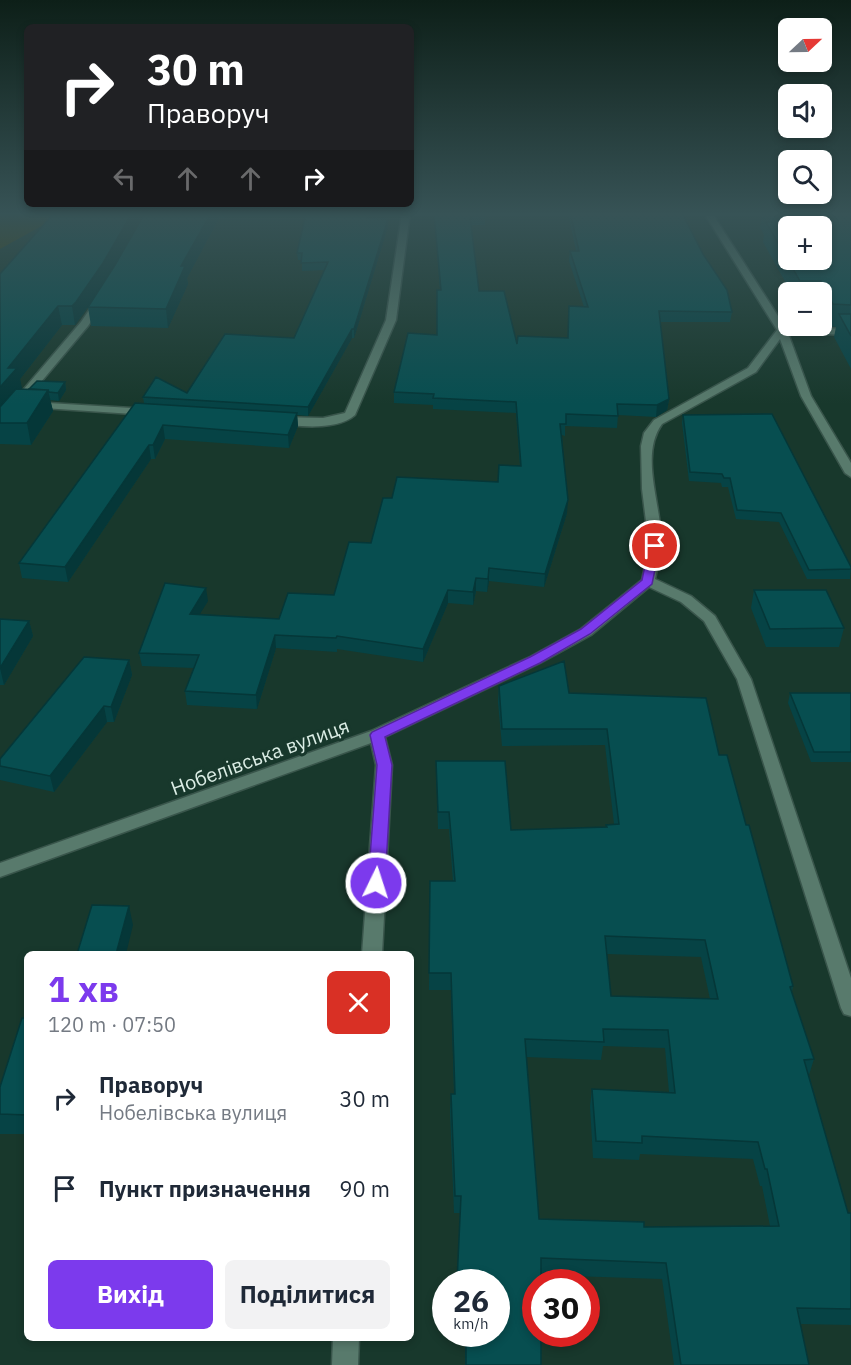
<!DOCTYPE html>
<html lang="uk">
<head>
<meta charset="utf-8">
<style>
	body { margin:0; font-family:"IBM Plex Sans",sans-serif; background:#f2f2f3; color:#1f2937; height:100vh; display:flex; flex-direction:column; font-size:22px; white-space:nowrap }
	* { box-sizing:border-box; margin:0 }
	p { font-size:20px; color:#747a83 }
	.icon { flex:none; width:33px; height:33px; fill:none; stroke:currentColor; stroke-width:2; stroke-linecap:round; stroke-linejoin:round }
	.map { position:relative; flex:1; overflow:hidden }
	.details { position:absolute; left:24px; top:951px; width:390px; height:390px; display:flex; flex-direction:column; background:#fff; border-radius:9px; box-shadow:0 3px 9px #0003 }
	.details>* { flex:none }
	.guide { position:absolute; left:24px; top:24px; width:390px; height:183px; border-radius:9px; box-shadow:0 3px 9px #0003; background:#202124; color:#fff; overflow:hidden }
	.needle { width:39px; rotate:68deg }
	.tools { position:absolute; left:778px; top:18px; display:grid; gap:12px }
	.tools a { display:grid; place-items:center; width:54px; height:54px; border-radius:9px; background:#fff; box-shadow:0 3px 9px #0003; font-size:30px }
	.speed { position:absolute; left:432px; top:1269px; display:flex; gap:12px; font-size:30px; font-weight:700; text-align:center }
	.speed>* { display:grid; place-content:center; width:78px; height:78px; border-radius:50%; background:#fff; box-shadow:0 3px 9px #0003; line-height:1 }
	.speed small { font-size:15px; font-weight:400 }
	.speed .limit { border:9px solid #d22; background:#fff; color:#111 }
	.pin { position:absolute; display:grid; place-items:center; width:51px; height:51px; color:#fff; margin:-26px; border:3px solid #fff; border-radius:50%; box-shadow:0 2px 6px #0007 }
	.me { position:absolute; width:66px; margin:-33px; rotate:4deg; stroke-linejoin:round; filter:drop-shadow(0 0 4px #0008) }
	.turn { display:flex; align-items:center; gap:21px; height:126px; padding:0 24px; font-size:27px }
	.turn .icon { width:78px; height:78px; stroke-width:2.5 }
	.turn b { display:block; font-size:42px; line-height:51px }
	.lanes { display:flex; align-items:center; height:57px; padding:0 24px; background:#0003; justify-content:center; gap:30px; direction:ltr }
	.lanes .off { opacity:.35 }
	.round { display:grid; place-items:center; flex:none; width:63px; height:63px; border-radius:9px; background:#f2f2f3 }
	.head { display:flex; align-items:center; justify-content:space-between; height:102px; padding:0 24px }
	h1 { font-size:36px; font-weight:700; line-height:45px; color:#7c3aed }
	.action { display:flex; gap:12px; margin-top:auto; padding:12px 24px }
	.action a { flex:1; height:69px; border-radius:9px; background:#7c3aed; color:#fff; font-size:24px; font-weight:700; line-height:69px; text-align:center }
	.action a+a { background:#f2f2f3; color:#1f2937 }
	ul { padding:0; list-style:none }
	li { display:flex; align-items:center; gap:18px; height:90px; padding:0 24px }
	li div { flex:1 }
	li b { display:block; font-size:22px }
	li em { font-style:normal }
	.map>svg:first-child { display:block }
</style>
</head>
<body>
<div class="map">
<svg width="851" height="1365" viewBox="0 0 851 1365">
	<rect width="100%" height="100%" fill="#18382c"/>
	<path fill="#423e04" d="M 0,213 L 65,213 L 0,249 Z"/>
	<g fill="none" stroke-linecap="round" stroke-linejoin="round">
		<defs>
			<path id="minor" d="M 402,213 L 410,213 L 396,320 L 355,415 C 337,431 296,427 273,422 L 272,420 L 277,417 L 323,418 L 345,413 L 386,320 Z
				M 704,213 L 712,213 L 785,327 L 851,329 L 851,335 L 788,333 L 811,396 L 851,463 L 851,477 L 845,473 L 801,396 L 780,339 L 756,372 L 662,424 C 638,457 664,510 661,547 C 660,558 657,569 655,579 L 691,596 L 715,616 L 751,679 L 851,978 L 851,1016 L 844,1014 L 841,1008 L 737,679 L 704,621 L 681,602 L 649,587 L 591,635 L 540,663 L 385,737 L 392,765 L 382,954 L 362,954 L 376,765 L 371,743 L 0,877 L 0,863 L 371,731 L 530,657 L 581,629 L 642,580 L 649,546 L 642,489 L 641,446 L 644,433 L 654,420 L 748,368 L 777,330 Z
				M 98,297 L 106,299 L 88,326 L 4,426 L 0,427 L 0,417 L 81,322 Z
				M 32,402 L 148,409 L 153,412 L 148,415 L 28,407 L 27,405 Z
				M 333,1338 L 359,1338 L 358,1365 L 332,1365 Z"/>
		</defs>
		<use href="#minor" stroke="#39554b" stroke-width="3"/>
		<use href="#minor" fill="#587a6c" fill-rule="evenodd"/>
	</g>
	<path fill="#064345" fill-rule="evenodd" d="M 54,213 L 143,213 L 113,269 L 145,213 L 228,213 L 227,218 L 219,218 L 187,278 L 188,284 L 168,328 L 91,326 L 88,307 L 75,325 L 62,325 L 20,379 L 21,389 L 29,389 L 65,382 L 66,390 L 59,401 L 50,400 L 53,411 L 31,445 L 0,444 L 0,274 Z
		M 302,213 L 371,213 L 369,218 L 388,219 L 388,226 L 354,338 L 352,338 L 308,416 L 297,415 L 298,426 L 289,448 L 165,439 L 155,459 L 151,459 L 68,582 L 22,578 L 19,563 L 144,403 L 143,397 L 187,393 L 294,338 L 325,270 L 302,271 L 302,260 L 298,260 L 297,253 L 305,219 L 302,219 Z
		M 434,213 L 485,216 L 485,225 L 471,225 L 479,291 L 517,344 L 568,338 L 584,307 L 569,261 L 570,251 L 576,251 L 568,213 L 682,213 L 732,312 L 730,322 L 660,322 L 669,399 L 667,410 L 656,417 L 618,415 L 617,428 L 565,426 L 565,436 L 562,435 L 567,513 L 544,587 L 489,581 L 487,592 L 476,591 L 473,605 L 448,603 L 423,662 L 337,649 L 337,652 L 276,648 L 257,709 L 187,705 L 185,691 L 194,668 L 142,666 L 139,653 L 208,601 L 199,614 L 279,619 L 334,595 L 371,543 L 392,498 L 498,482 L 520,466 L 516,413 L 433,409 L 433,405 L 394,403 L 394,392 L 437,335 L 440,290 Z
		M 762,213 L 851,213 L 851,369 L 834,337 L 836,327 L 829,326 L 822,313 L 822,292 L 791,292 L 763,242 L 764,235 L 760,227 Z
		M 683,415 L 851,567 L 850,579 L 807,579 L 779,522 L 736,519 L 728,487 L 722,487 L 721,483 L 689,481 L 682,423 Z
		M 754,590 L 844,628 L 839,647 L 766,647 L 751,608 Z
		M 0,619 L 29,621 L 33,636 L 4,685 L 0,685 Z
		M 129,660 L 132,675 L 114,722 L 107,722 L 54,792 L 0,780 L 0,759 Z
		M 499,686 L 569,693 L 719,755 L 746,825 L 793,986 L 792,992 L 814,1059 L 809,1075 L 848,1213 L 851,1213 L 851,1325 L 800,1324 L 809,1365 L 674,1365 L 662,1279 L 541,1275 L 541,1365 L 465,1365 L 465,1335 L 454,1334 L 496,1334 L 460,1213 L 454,1213 L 450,1111 L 451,1094 L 454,1094 L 451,990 L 429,990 L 430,881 L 453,881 L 449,829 L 438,829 L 436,761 L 511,830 L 606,827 L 606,825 L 614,824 L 605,745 L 502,746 L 498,702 ZM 607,954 L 701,957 L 710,999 L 611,996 ZM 603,1046 L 665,1048 L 669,1092 L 592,1089 L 590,1106 L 593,1158 L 639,1160 L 640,1154 L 753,1159 L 760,1186 L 762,1186 L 770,1226 L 644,1227 L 539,1219 L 526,1057 L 601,1060 Z
		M 790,693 L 851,693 L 851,762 L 811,762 L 788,703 Z
		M 27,1018 L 27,1134 L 0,1134 L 0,1087 Z"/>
	<path fill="#053738" d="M 132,213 L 143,213 L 106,281 L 75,325 L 72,306 Z
		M 211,213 L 219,213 L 219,218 L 187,278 L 188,284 L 168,328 L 166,309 L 181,266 Z
		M 388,219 L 388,226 L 354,338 L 354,329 Z
		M 58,306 L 62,325 L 20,379 L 22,388 L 0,414 L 0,387 L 8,368 Z
		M 352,329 L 352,338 L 308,416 L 308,407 Z
		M 65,382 L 66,390 L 59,401 L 58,393 Z
		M 48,390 L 53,411 L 31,445 L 27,423 Z
		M 669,399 L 667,410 L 656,417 L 657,405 Z
		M 297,413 L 298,426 L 289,448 L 288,435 Z
		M 163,425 L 165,439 L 155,459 L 153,445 Z
		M 149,445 L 151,459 L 68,582 L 65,567 Z
		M 568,500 L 567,513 L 544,587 L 545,574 Z
		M 489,568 L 489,581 L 487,592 L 488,579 Z
		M 476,578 L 476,591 L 473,605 L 473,592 Z
		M 206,588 L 208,601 L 192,627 L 190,614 Z
		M 448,590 L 448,603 L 423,662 L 423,649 Z
		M 29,621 L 33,636 L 4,685 L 0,668 Z
		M 275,635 L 276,648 L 257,709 L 256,695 Z
		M 129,660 L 132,675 L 114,722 L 111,707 Z
		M 104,706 L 107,722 L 54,792 L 50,776 Z
		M 129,906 L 133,925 L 126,954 L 116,954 Z"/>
	<path fill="#074e50" stroke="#053738" stroke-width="1.5" fill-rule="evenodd" d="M 54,213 L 132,213 L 103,263 L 76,302 L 72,306 L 58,306 L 8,368 L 17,368 L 0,387 L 0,274 Z
		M 145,213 L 211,213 L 181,266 L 185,266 L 166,309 L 88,307 L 115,265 Z
		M 306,213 L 369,213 L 367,218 L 388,219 L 354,329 L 352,329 L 308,407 L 143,397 L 156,377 L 187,393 L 225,334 L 294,338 L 328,262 L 301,263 L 302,253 L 297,253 Z
		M 434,213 L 484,213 L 485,216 L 470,216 L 479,291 L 504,291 L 517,344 L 518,336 L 568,338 L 569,306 L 588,307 L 570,251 L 579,251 L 570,213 L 682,213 L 703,254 L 727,290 L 732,312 L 659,311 L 669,399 L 657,405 L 617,404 L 618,416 L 566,414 L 566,424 L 560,424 L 568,500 L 545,574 L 489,568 L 488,579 L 476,578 L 473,592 L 448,590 L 423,649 L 337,636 L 336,638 L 275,635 L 256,695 L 185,691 L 199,655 L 139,653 L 165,583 L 206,588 L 190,614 L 279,619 L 288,593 L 334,595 L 349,542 L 371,543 L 383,498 L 392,498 L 397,477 L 498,482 L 499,465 L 521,466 L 516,402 L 433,398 L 434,394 L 394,392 L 408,333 L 437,335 L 437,290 L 441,290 Z
		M 766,213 L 851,213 L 851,305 L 833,304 L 821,281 L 800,281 L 766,222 L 771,222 ZM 789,226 L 822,226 L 822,260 L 789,260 Z
		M 839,314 L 851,314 L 851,336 Z
		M 37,381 L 65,382 L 58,393 L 49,392 L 48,390 L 29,389 Z
		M 16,389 L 48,390 L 27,423 L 0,423 L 0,407 Z
		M 135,403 L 297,413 L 288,435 L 163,425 L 153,445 L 149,445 L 65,567 L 19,563 Z
		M 772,414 L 851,567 L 851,569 L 809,570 L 781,513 L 737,510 L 730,478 L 724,478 L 722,474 L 690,472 L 683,415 Z
		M 754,590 L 826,590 L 844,628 L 770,629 Z
		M 0,619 L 29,621 L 0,668 Z
		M 84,657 L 129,660 L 111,707 L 104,706 L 50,776 L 0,766 L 0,759 Z
		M 564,661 L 569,693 L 706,698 L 719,755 L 727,755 L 746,825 L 749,825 L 793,986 L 790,987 L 814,1059 L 804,1060 L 848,1213 L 851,1213 L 851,1309 L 797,1308 L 809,1365 L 681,1365 L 666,1263 L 541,1258 L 541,1282 L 536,1282 L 536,1334 L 541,1334 L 541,1365 L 466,1365 L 466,1334 L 496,1334 L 496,1282 L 457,1282 L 461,1196 L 455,1196 L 451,1094 L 455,1094 L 451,973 L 429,973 L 430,881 L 455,881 L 449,812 L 438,812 L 436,761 L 505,761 L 511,830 L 607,827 L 606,825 L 619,824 L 607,729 L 502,729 L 499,686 ZM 605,936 L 705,940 L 718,999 L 611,996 ZM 603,1029 L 668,1030 L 675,1093 L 592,1089 L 596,1141 L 642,1143 L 642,1136 L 758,1142 L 765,1169 L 767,1169 L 779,1226 L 644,1227 L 644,1222 L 539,1219 L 525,1039 L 604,1042 Z
		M 790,693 L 851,693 L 851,752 L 814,752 Z
		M 92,905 L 129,906 L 116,954 L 77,954 Z
		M 22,1018 L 27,1018 L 27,1115 L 0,1114 L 0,1087 Z"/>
	<linearGradient id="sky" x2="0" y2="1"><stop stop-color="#0d1f18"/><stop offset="0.53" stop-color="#375356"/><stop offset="1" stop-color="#375356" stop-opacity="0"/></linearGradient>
	<rect width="851" height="404" fill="url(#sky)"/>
	<path fill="#7c3aed" stroke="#51269a" stroke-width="1.5" d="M 655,542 L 660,546 L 652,584 L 590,634 L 540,663 L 385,737 L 392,765 L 385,883 L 382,888 L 371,888 L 368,883 L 377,765 L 370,735 L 372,732 L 530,657 L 581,629 L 642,580 L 649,546 Z"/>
	<g text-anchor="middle" stroke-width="6" stroke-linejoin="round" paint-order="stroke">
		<g font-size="20" fill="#dbede5" stroke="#18382c">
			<text transform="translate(260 757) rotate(-20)" y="7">Нобелівська вулиця</text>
		</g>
	</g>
</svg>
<div class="tools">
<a><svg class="needle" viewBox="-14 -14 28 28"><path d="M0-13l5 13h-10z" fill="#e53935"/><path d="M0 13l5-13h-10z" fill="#747a83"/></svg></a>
<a><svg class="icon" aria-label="sound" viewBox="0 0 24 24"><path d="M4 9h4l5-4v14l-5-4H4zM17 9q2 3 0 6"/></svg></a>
<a><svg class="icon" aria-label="search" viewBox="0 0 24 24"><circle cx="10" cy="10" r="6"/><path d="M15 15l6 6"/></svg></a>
<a>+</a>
<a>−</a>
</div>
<div class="speed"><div>26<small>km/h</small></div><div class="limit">30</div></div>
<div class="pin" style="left:655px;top:546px;background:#d93025"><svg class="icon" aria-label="arrive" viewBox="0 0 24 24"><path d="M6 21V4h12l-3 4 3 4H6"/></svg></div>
<svg class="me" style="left:376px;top:883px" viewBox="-20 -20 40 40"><circle r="17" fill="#7c3aed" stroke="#fff" stroke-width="3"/><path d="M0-11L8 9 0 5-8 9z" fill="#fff"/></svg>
<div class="guide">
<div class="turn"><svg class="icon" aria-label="right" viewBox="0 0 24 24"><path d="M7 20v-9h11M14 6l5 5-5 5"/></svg><div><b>30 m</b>Праворуч</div></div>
<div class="lanes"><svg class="icon off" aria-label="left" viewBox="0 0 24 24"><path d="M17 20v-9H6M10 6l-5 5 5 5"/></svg><svg class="icon off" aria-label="ahead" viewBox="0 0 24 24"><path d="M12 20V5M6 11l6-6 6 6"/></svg><svg class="icon off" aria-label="ahead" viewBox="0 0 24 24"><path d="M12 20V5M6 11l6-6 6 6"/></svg><svg class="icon" aria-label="right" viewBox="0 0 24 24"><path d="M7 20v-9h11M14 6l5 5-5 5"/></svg></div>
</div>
<section class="details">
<div class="head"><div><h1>1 хв</h1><p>120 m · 07:50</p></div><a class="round" style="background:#d93025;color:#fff"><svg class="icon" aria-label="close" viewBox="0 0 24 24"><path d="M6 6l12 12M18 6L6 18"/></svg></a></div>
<ul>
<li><svg class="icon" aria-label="right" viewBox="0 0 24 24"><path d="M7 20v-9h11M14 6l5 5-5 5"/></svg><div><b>Праворуч</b><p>Нобелівська вулиця</p></div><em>30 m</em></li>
<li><svg class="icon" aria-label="arrive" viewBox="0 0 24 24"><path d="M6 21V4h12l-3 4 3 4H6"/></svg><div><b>Пункт призначення</b></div><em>90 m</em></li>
</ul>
<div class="action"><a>Вихід</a><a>Поділитися</a></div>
</section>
</div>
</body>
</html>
